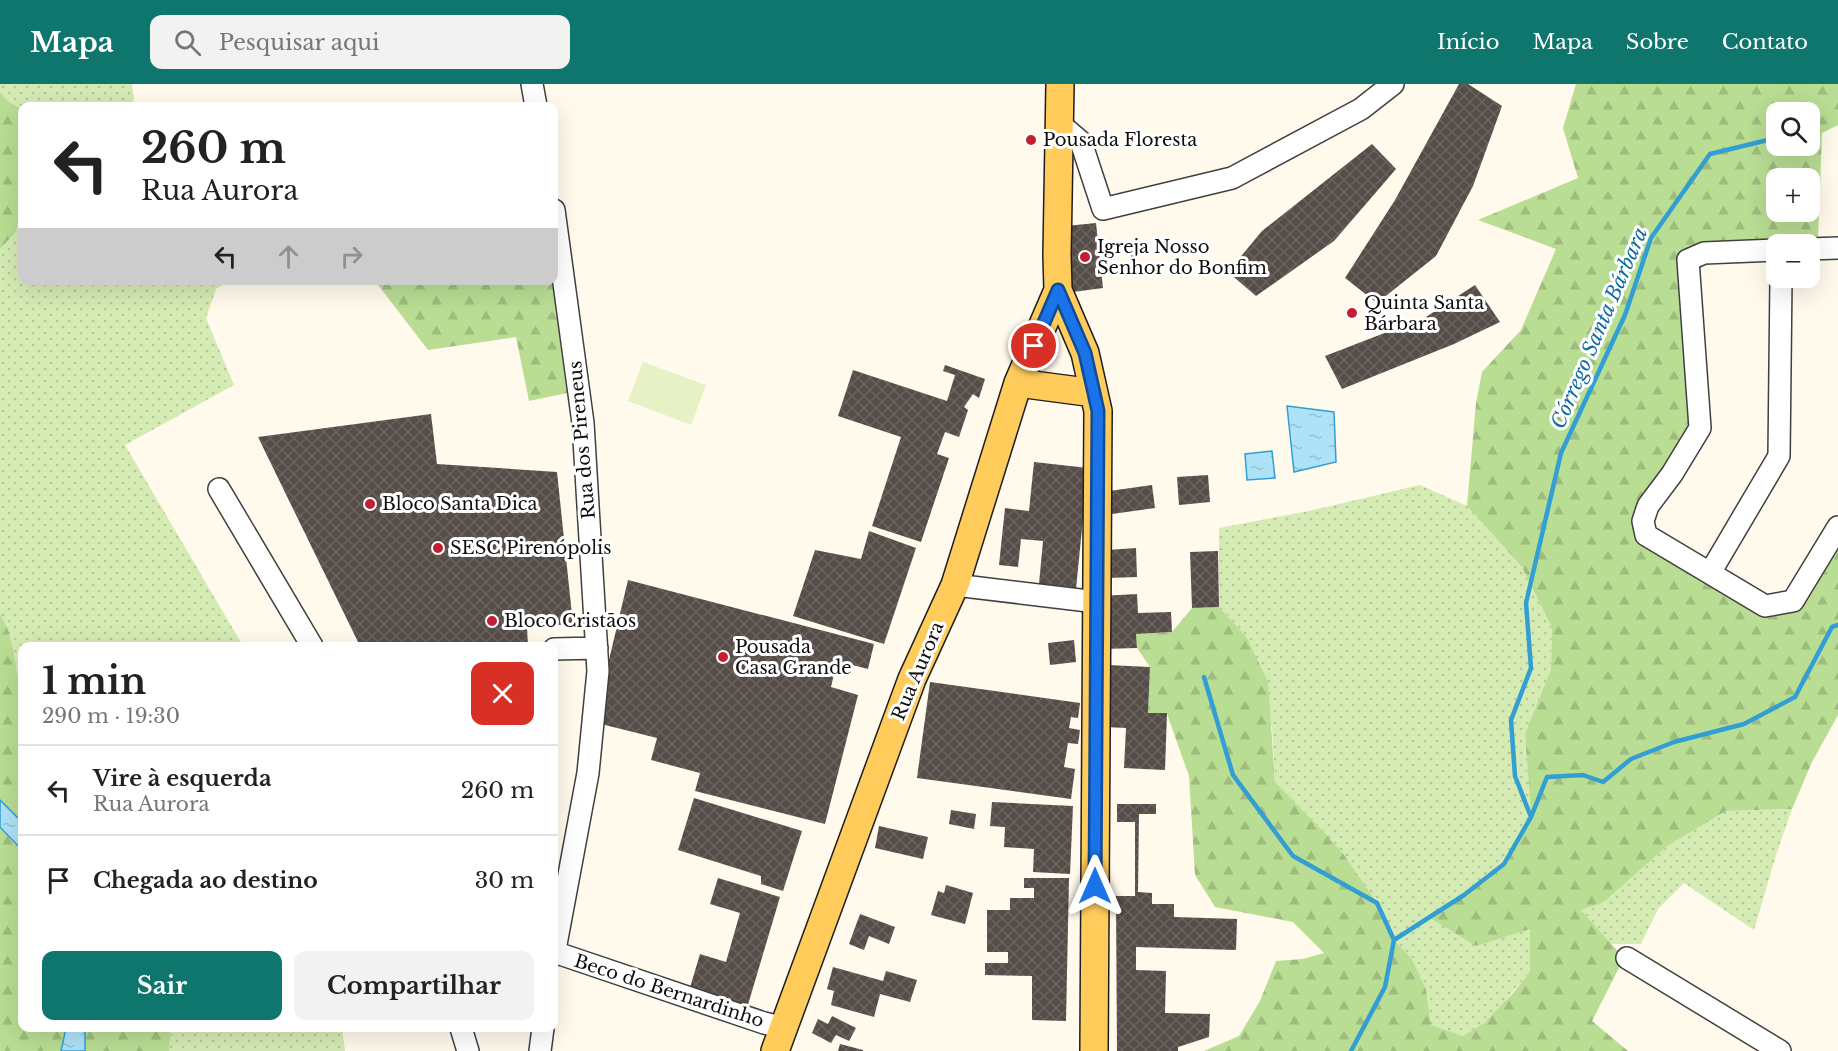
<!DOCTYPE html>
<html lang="pt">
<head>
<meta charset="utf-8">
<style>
	body { margin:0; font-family:"Libre Baskerville",serif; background:#f2f2f2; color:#222; height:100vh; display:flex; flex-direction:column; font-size:22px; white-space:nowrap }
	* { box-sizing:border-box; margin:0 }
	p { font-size:20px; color:#767676 }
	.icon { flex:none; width:33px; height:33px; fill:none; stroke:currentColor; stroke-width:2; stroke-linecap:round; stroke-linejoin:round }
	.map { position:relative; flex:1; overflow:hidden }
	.drawer { position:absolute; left:18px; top:558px; width:540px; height:390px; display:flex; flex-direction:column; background:#fff; border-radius:12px; box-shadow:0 6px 24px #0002 }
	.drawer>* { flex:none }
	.banner { position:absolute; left:18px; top:18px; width:540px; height:183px; border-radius:12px; box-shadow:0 6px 24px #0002; background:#fff; color:#222; overflow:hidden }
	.fabs { position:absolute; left:1766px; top:18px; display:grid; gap:12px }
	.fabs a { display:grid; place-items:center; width:54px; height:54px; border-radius:12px; background:#fff; box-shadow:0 6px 24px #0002; font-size:30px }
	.pin { position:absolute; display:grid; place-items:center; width:51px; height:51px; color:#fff; margin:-26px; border:3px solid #fff; border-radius:50%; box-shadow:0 2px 6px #0007 }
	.me { position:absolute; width:66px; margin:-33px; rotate:0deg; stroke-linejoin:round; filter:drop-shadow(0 0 4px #0008) }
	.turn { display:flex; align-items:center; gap:21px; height:126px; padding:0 24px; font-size:27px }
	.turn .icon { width:78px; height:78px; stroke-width:2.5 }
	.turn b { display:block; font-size:42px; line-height:51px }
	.lanes { display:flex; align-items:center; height:57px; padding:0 24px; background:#0003; justify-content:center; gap:30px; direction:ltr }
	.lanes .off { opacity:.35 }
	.round { display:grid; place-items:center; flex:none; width:63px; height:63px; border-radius:12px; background:#f2f2f2 }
	.overview { display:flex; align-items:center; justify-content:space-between; height:102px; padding:0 24px }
	h1 { font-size:36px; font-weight:700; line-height:45px }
	.primary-button { display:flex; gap:12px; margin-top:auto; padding:12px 24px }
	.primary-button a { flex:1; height:69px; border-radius:12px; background:#0f766e; color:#fff; font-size:24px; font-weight:700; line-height:69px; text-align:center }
	.primary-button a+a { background:#f2f2f2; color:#222 }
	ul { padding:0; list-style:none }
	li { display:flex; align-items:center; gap:18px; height:90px; padding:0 24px; border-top:2px solid #e0e0e0 }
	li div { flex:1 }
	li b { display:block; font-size:22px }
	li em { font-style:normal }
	header { display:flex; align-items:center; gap:36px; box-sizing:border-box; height:84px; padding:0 30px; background:#0f766e; color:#fff }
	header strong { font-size:28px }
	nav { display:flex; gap:33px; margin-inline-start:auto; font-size:21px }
	.search { width:420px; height:54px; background:#f2f2f2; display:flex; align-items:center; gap:15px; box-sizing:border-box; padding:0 21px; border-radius:12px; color:#767676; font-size:22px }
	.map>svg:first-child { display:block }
</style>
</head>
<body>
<header>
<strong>Mapa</strong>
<div class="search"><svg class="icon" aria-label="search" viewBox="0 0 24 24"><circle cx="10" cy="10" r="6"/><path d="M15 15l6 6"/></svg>Pesquisar aqui</div>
<nav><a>Início</a><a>Mapa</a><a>Sobre</a><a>Contato</a></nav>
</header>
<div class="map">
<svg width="1838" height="967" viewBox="0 0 1838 967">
	<defs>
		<pattern id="grass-dots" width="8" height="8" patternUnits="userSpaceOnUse" patternTransform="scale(1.5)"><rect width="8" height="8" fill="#d5ebb4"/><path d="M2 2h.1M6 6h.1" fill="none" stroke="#b6c89a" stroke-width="1.8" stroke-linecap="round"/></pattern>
		<pattern id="forest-firs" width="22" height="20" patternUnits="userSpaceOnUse" patternTransform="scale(1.5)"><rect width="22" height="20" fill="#b9dd93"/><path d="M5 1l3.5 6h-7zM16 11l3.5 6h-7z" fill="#9ebc7e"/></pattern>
		<pattern id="water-ripples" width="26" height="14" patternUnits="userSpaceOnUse" patternTransform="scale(1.5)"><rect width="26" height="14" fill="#aee2f9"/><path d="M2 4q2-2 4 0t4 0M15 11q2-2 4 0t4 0" fill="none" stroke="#94c1d4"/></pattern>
		<pattern id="building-cross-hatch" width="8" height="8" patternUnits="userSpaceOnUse" patternTransform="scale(1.5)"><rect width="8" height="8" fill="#564d48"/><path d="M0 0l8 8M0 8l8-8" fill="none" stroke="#69625e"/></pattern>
	</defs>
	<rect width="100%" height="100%" fill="#fffaec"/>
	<path fill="url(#grass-dots)" d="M 0,0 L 132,0 L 134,14 L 131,22 L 22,22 L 22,25 L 8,17 L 0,8 Z
		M 22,136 L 22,196 L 236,197 L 230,197 L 216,205 L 206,234 L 234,301 L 125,361 L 243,562 L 22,562 L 22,607 C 13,582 16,553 0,530 L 0,165 L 11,153 Z
		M 1420,401 L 1467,422 L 1522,483 L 1552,544 L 1551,585 L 1525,650 L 1531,733 L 1504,780 L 1464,811 L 1430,833 L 1530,845 L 1530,887 L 1492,933 L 1463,952 L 1431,941 L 1426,905 L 1412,875 L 1394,856 L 1377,819 L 1324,748 L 1275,698 L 1272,644 L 1246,552 L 1219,523 L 1219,444 L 1309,427 Z
		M 1792,725 L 1776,771 L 1754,846 L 1684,799 L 1658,825 L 1641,860 L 1611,860 L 1581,826 L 1604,818 L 1666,763 L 1726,727 Z
		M 171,944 L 342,944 L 345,967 L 169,967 Z"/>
	<path fill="url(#forest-firs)" fill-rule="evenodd" d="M 1576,0 L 1838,0 L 1838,41 L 1822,49 L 1818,156 L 1683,169 L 1697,341 L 1642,452 L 1762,525 L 1795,518 L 1838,454 L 1838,631 L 1812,678 L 1792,725 L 1726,727 L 1666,763 L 1604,818 L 1581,826 L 1624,874 L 1592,937 L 1628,967 L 1204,967 L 1239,952 L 1260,917 L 1276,877 L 1303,875 L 1324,869 L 1293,838 L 1215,823 L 1195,791 L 1189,692 L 1167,630 L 1148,629 L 1150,583 L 1137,564 L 1136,550 L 1172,548 L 1192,524 L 1219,523 L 1246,552 L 1268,598 L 1275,698 L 1324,748 L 1344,771 L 1377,819 L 1394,856 L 1412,875 L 1426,905 L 1431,941 L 1463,952 L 1485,938 L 1514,908 L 1530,887 L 1530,845 L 1476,862 L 1430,834 L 1464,811 L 1504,780 L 1531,733 L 1525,650 L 1551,585 L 1552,544 L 1522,483 L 1467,422 L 1476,319 L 1482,288 L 1521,246 L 1556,165 L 1478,136 L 1578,94 L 1563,44 ZM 1776,28 L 1809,28 L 1809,62 L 1776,62 ZM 1776,94 L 1809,94 L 1809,128 L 1776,128 Z
		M 0,8 L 8,17 L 22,25 L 22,136 L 13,151 L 0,165 Z
		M 375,197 L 552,197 L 567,309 L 529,317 L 516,253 L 428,266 Z
		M 0,530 C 16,553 13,582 22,607 L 22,738 L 0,716 Z
		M 0,743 L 22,766 L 22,944 L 66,944 L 61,967 L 0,967 Z
		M 85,944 L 171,944 L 169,967 L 85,967 Z"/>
	<path fill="#e6f2c6" d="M 643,278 L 706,301 L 691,341 L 628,317 Z"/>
	<path fill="url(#water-ripples)" stroke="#329ed3" stroke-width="1.5" d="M 1287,322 L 1334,328 L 1336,378 L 1294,388 Z
		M 1272,367 L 1275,394 L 1247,396 L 1245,370 Z
		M 0,716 L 22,738 L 22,766 L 0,743 Z
		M 66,944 L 85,944 L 85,967 L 61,967 Z"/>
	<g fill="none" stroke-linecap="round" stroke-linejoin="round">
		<path stroke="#329ed3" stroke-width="4.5" d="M 1204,593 L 1233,691 L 1293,772 L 1377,819 L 1394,856
			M 1531,733 L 1515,692 L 1511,636 L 1531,584 L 1526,519 L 1561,369 L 1625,231 L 1651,154 L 1710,70 L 1776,54
			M 1351,967 L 1385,903 L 1394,856 L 1464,811 L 1504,780 L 1531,733 L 1547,693 L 1583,691 L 1603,698 L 1631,675 L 1674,658 L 1744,640 L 1795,613 L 1832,543 L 1838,541"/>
	</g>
	<path fill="url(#building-cross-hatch)" d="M 1459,0 L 1468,0 L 1502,22 L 1473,102 L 1436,172 L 1377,219 L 1345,194 L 1395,116 Z
		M 1372,60 L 1396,85 L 1334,157 L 1256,212 L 1228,188 L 1262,147 Z
		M 1096,139 L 1103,204 L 1073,208 L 1066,142 Z
		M 1475,201 L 1500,238 L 1454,260 L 1342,305 L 1325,272 L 1426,233 Z
		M 945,281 L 985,295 L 979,314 L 973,310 L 964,323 L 968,326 L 959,353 L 945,348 L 937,370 L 949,374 L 921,458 L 872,442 L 901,353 L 838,332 L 853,286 L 947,317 L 955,291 L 943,287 Z
		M 431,330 L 437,380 L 557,388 L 573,540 L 527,543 L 528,562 L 359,560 L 258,353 Z
		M 1034,378 L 1088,384 L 1076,505 L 1039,500 L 1043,457 L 1021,455 L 1018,483 L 999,481 L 1005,424 L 1029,427 Z
		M 1208,391 L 1210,418 L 1179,421 L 1177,393 Z
		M 1152,401 L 1155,424 L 1105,431 L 1102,408 Z
		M 869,447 L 916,464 L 884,560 L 793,532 L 815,466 L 861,475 Z
		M 1136,464 L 1137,493 L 1108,494 L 1107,466 Z
		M 1218,467 L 1219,523 L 1192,524 L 1190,468 Z
		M 628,496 L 874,560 L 868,585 L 837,577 L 831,603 L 858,611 L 825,740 L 695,707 L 700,689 L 651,676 L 657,654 L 601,640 L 603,601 Z
		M 1137,510 L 1138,529 L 1171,528 L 1172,548 L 1136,550 L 1137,564 L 1103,565 L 1101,512 Z
		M 1074,556 L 1076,578 L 1050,581 L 1048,559 Z
		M 1107,581 L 1150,583 L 1148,629 L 1167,629 L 1165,686 L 1124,684 L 1126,644 L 1105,643 Z
		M 930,598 L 1080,619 L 1078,634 L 1071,633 L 1069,644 L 1080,646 L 1078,660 L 1068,659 L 1064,683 L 1075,685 L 1071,715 L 917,694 Z
		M 694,714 L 802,747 L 783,807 L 761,800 L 761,792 L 678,766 Z
		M 992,718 L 1073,722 L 1070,790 L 1033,788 L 1034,765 L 1004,763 L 1005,743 L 990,742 Z
		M 1117,720 L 1156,720 L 1156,730 L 1139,730 L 1138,808 L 1152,809 L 1152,820 L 1174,820 L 1174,833 L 1237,835 L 1236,866 L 1136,863 L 1136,886 L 1166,887 L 1165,929 L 1210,930 L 1209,953 L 1178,963 L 1178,967 L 1117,967 L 1116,812 L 1135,812 L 1135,738 L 1117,738 Z
		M 951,726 L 976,730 L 974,745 L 949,740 Z
		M 879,742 L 928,753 L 923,775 L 875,764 Z
		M 718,794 L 780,813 L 747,924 L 689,907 L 700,870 L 726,878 L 740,829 L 710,820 Z
		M 1024,794 L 1069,794 L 1066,937 L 1032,936 L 1032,892 L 985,891 L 985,879 L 1008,879 L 1008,868 L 987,868 L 987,826 L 1010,826 L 1010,814 L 1034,814 L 1034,804 L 1024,804 Z
		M 946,801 L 973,809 L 965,840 L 931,831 L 938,807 L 944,809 Z
		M 860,830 L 895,843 L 889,860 L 869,852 L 864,866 L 849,860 Z
		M 833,883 L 883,897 L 886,887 L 917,896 L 910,918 L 880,910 L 874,933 L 831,921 L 834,907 L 827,905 Z
		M 832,932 L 856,944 L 849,957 L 836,951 L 831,959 L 812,949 L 818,935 L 828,940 Z
		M 840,960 L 863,966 L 863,967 L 838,967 Z"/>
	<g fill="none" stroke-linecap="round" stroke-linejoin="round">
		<defs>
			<path id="minor" d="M 532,0 L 536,22
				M 1061,41 L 1081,58 L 1103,125 L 1232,94 L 1361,25 L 1393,0
				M 554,126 L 583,339 L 598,587 L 588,689 L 554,871
				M 1809,165 L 1838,164
				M 1776,166 L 1704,169 L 1688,176 L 1700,344 L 1672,390 L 1648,422 L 1643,437 L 1646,451 L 1765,522 L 1793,517 L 1838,443
				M 219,405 L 312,562
				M 1710,489 L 1779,372 L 1781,194
				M 955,501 L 1097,518
				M 554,565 L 597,564
				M 554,868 L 764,939 L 784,944
				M 1627,874 L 1780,967
				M 461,944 L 468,967
				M 540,967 L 543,944"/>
			<path id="major" d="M 1060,0 L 1057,171 L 1058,206 L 1085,269 L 1098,327 L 1094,967
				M 1018,299 L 1094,309
				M 775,967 L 912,595 L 955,501 L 1018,299 L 1058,206"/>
		</defs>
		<use href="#minor" stroke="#404040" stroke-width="24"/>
		<use href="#major" stroke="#1e1e1e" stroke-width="30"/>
		<use href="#minor" stroke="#fff" stroke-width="21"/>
		<use href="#major" stroke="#ffcc5c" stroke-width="27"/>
	</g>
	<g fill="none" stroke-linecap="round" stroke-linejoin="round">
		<defs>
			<path id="route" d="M 1034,262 L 1058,206 L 1085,269 L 1098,327 L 1095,802"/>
		</defs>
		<use href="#route" stroke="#114b97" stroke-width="15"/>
		<use href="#route" stroke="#1a73e8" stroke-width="10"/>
	</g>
	<g fill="#c31e32" stroke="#fff" stroke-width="2">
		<circle cx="1031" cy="56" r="6"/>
		<circle cx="1085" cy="173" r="6"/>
		<circle cx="1352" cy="229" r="6"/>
		<circle cx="370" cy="420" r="6"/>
		<circle cx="438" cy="464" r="6"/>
		<circle cx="492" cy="537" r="6"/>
		<circle cx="723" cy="573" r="6"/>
	</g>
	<g text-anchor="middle" stroke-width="6" stroke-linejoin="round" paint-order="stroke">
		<g font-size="18" fill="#0d0d0d" stroke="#fff" text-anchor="start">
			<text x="1043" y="62">Pousada Floresta</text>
			<text x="1097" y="169">Igreja Nosso<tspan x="1097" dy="21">Senhor do Bonfim</tspan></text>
			<text x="1364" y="225">Quinta Santa<tspan x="1364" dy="21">Bárbara</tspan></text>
			<text x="382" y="426">Bloco Santa Dica</text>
			<text x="450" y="470">SESC Pirenópolis</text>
			<text x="504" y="543">Bloco Cristãos</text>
			<text x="735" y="569">Pousada<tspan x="735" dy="21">Casa Grande</tspan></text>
		</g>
		<g font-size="18" fill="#0d0d0d" stroke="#fff">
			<text transform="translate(582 356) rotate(-95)" y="6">Rua dos Pireneus</text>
			<text transform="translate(918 587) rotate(-67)" y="6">Rua Aurora</text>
			<text transform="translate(669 907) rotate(18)" y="6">Beco do Bernardinho</text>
		</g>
		<g font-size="20" font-style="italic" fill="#106ea4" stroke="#fff">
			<text transform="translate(1599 244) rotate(-67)" y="7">Córrego Santa Bárbara</text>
		</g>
	</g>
</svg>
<div class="fabs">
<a><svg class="icon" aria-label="search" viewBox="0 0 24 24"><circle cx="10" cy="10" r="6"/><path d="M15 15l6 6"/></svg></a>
<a>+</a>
<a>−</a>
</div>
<div class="pin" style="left:1034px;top:262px;background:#d93025"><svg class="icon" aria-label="arrive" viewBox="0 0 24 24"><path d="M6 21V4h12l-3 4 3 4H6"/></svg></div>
<svg class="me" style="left:1095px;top:802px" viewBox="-20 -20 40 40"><path d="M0-17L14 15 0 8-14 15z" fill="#1a73e8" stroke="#fff" stroke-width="4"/></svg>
<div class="banner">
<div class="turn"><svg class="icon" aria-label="left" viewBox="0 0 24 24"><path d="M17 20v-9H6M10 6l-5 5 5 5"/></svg><div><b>260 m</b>Rua Aurora</div></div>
<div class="lanes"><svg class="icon" aria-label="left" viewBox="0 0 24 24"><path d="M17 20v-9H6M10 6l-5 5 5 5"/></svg><svg class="icon off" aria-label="ahead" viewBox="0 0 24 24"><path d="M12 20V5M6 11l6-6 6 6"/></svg><svg class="icon off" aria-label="right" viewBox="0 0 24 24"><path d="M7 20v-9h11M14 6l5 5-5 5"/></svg></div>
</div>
<section class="drawer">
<div class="overview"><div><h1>1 min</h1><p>290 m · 19:30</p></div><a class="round" style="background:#d93025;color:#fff"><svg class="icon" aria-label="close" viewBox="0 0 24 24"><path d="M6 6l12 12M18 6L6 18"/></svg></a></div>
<ul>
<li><svg class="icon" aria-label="left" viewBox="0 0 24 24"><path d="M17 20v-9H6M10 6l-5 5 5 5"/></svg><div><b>Vire à esquerda</b><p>Rua Aurora</p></div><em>260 m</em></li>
<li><svg class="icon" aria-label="arrive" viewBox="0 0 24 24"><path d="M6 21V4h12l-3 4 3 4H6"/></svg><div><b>Chegada ao destino</b></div><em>30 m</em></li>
</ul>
<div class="primary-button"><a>Sair</a><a>Compartilhar</a></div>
</section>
</div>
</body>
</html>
